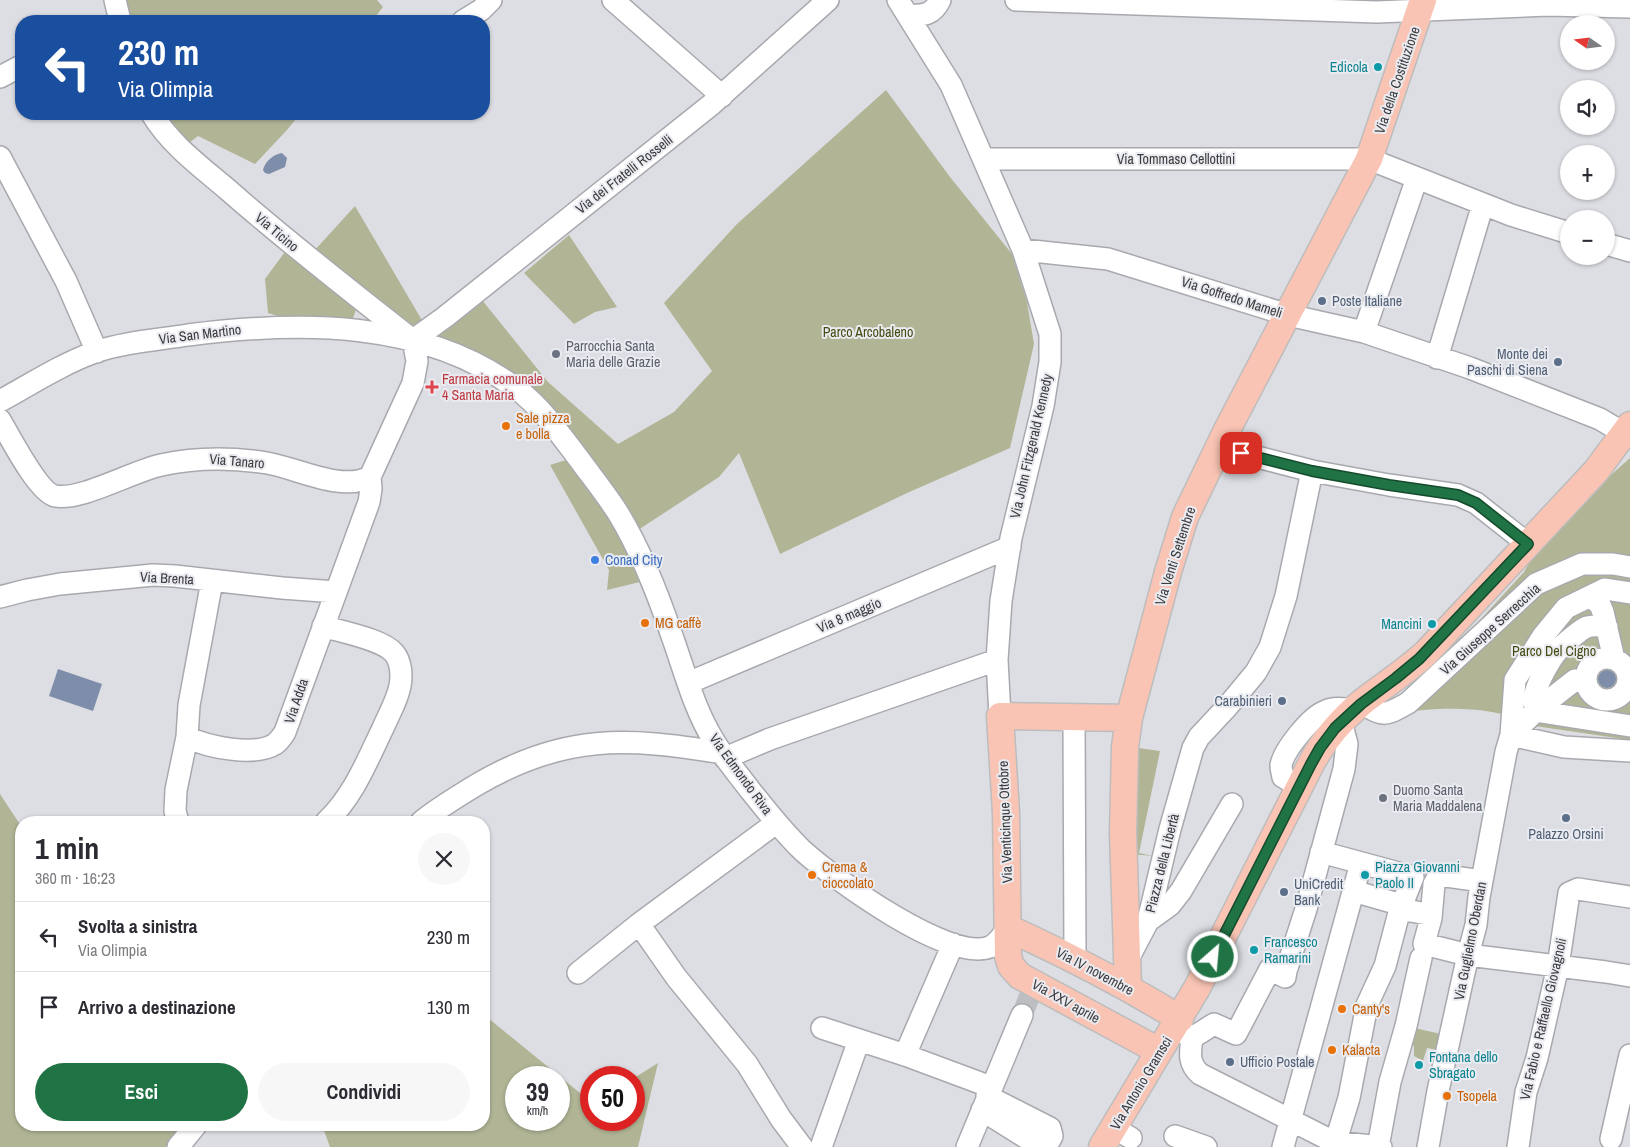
<!DOCTYPE html>
<html lang="it">
<head>
<meta charset="utf-8">
<style>
	body { margin:0; font-family:"Archivo Narrow",sans-serif; background:#f7f7f7; color:#2b2b33; height:100vh; display:flex; flex-direction:column; font-size:19px; white-space:nowrap }
	* { box-sizing:border-box; margin:0 }
	p { font-size:16px; color:#7c7c81 }
	.icon { flex:none; width:28px; height:28px; fill:none; stroke:currentColor; stroke-width:2; stroke-linecap:round; stroke-linejoin:round }
	.map { position:relative; flex:1; overflow:hidden }
	.sheet { position:absolute; left:15px; top:816px; width:475px; height:315px; display:flex; flex-direction:column; background:#fff; border-radius:20px; box-shadow:0 1px 4px #0004 }
	.sheet>* { flex:none }
	.banner { position:absolute; left:15px; top:15px; width:475px; height:105px; border-radius:20px; box-shadow:0 1px 4px #0004; background:#1a4fa0; color:#fff; overflow:hidden }
	.needle { width:32px; rotate:284deg }
	.buttons { position:absolute; left:1560px; top:15px; display:grid; gap:10px }
	.buttons a { display:grid; place-items:center; width:55px; height:55px; border-radius:50%; background:#fff; box-shadow:0 1px 4px #0004; font-size:25px }
	.speed { position:absolute; left:505px; top:1066px; display:flex; gap:10px; font-size:25px; font-weight:700; text-align:center }
	.speed>* { display:grid; place-content:center; width:65px; height:65px; border-radius:50%; background:#fff; box-shadow:0 1px 4px #0004; line-height:1 }
	.speed small { font-size:12px; font-weight:400 }
	.speed .limit { border:8px solid #d22; background:#fff; color:#111 }
	.pin { position:absolute; display:grid; place-items:center; width:42px; height:42px; color:#fff; margin:-21px; border-radius:10px; box-shadow:0 2px 8px #0006 }
	.me { position:absolute; width:55px; margin:-28px; rotate:27deg; stroke-linejoin:round; filter:drop-shadow(0 0 4px #0008) }
	.turn { display:flex; align-items:center; gap:18px; height:105px; padding:0 20px; font-size:22px }
	.turn .icon { width:65px; height:65px; stroke-width:2.5 }
	.turn b { display:block; font-size:35px; line-height:42px }
	.round { display:grid; place-items:center; flex:none; width:52px; height:52px; border-radius:26px; background:#f7f7f7 }
	.headline { display:flex; align-items:center; justify-content:space-between; height:85px; padding:0 20px }
	h1 { font-size:30px; font-weight:700; line-height:38px }
	.primary-button { display:flex; gap:10px; margin-top:auto; padding:10px 20px }
	.primary-button a { flex:1; height:58px; border-radius:30px; background:#207344; color:#fff; font-size:20px; font-weight:700; line-height:58px; text-align:center }
	.primary-button a+a { background:#f7f7f7; color:#2b2b33 }
	ul { padding:0; list-style:none }
	li { display:flex; align-items:center; gap:15px; height:70px; padding:0 20px; border-top:1px solid #e1e1e2 }
	li div { flex:1 }
	li b { display:block; font-size:19px }
	li em { font-style:normal }
	.map>svg:first-child { display:block }
</style>
</head>
<body>
<div class="map">
<svg width="1630" height="1147" viewBox="0 0 1630 1147">
	<rect width="100%" height="100%" fill="#dddee3"/>
	<path fill="#b1b596" fill-rule="evenodd" d="M 119,0 L 377,0 L 383,7 L 372,21 L 125,21 Z
		M 886,90 L 950,177 L 1012,254 L 1027,302 L 1034,344 L 1010,448 L 907,493 L 780,554 L 739,453 L 719,477 L 635,532 L 510,380 L 411,332 L 482,300 L 548,382 L 618,444 L 674,412 L 712,371 L 664,303 L 737,224 Z
		M 154,114 L 300,114 L 287,130 L 255,164 L 198,136 L 181,149 Z
		M 355,206 L 423,322 L 409,331 L 314,251 Z
		M 569,235 L 617,307 L 595,312 L 574,324 L 524,273 Z
		M 287,249 L 358,304 L 352,321 L 333,317 L 278,316 L 268,313 L 265,279 Z
		M 1630,458 L 1630,740 L 1528,725 C 1498,705 1440,707 1405,712 L 1448,655 L 1524,572 L 1536,550 L 1585,498 Z
		M 569,459 L 616,520 L 644,581 L 607,590 L 609,570 L 550,465 Z
		M 1131,747 L 1160,751 L 1139,853 L 1153,856 L 1131,854 Z
		M 0,794 L 21,826 L 21,1125 L 191,1125 L 193,1147 L 0,1147 Z
		M 484,1009 L 488,1018 L 591,1102 L 591,1120 L 634,1120 L 634,1078 L 658,1063 L 638,1147 L 330,1147 L 322,1125 L 484,1125 ZM 516,1078 L 559,1078 L 559,1120 L 516,1120 Z
		M 1410,1027 L 1441,1034 L 1437,1050 L 1427,1048 L 1423,1061 L 1414,1056 L 1414,1046 L 1406,1044 Z"/>
	<path fill="#7e8eaa" d="M 282,153 L 287,158 L 285,167 L 269,174 L 265,173 L 263,170 C 265,162 273,154 282,153 Z
		M 58,669 L 102,684 L 93,711 L 49,696 Z
		M1598 679a9 9 0 1 1 18 0a9 9 0 1 1-18 0Z"/>
	<g fill="none" stroke-linecap="round" stroke-linejoin="round">
		<path stroke="#bdbec2" stroke-width="21" stroke-dasharray="21 11" stroke-linecap="butt" d="M 1022,1015 L 1030,995"/>
		<defs>
			<path id="minor" d="M 115,0 L 120,21
				M 613,0 L 722,96
				M 898,0 L 951,85 L 1023,250 L 1050,334 L 1050,362 L 1043,406 L 1011,538 L 1001,601 L 997,660 L 1000,716
				M 1016,0 L 1377,12 L 1548,5 L 1630,7
				M 908,15 C 923,16 933,15 940,0
				M 463,21 L 481,10 L 491,0
				M 0,77 L 21,66
				M 152,114 C 170,144 200,166 227,189 C 286,241 348,289 410,338
				M 0,157 L 66,281 L 97,352
				M 984,159 L 1369,159 L 1511,215 L 1569,233
				M 1606,244 L 1630,251
				M 1023,250 L 1108,259 L 1288,315 L 1364,332 L 1470,368 L 1600,419 L 1625,434
				M 1364,332 L 1417,178
				M 413,340 L 445,317 L 712,104 L 828,0
				M 1437,358 L 1483,204
				M 0,401 C 31,384 62,364 95,352 C 125,342 157,340 188,335 C 298,321 423,319 517,389 C 542,408 560,434 579,459 C 592,477 606,494 618,513 C 641,551 658,594 672,636 C 685,672 694,709 714,741 C 725,759 738,774 750,790 C 767,811 783,832 803,851 C 833,878 949,963 990,947 C 998,943 1003,935 1008,928
				M 0,420 C 10,437 38,492 55,496 C 81,501 133,471 161,465 C 197,457 230,457 267,463 C 297,468 341,492 370,477 L 413,383 L 417,361 L 413,340
				M 1218,447 L 1312,471 L 1389,485 L 1458,495 L 1476,503 L 1528,544
				M 1630,593 L 1605,589 L 1566,608 L 1543,636 L 1515,680 L 1511,735 L 1564,747 L 1630,751
				M 1591,596 L 1600,605 L 1603,612 L 1614,659
				M 0,597 L 27,590 L 60,584 L 153,575 L 175,576 L 282,588 L 336,592
				M 323,626 C 341,632 382,639 394,653 C 401,661 402,675 400,686 C 397,701 389,714 383,728 C 367,761 353,797 326,822
				M 1607,627 C 1601,626 1593,625 1587,627 C 1581,629 1564,644 1559,649 C 1551,658 1529,694 1535,706 C 1536,707 1541,711 1541,712 L 1630,726
				M1586 679a21 21 0 1 1 42 0a21 21 0 1 1-42 0Z
				M 688,683 L 1010,547
				M 1361,703 C 1385,717 1384,716 1408,703 L 1536,584 L 1582,564 L 1613,564 L 1630,567
				M 1074,716 L 1075,959
				M 187,737 C 207,747 255,757 275,744 C 279,741 282,737 285,732 L 369,502 L 371,489 L 370,477
				M 725,758 L 770,739 L 997,660
				M 1300,787 L 1283,777 C 1282,773 1281,769 1281,765 C 1284,750 1311,716 1326,711 C 1334,707 1344,709 1353,710
				M 178,822 L 175,811 L 176,790 L 187,737 L 189,705 L 212,581
				M 421,822 C 438,808 458,796 478,784 C 564,734 626,737 722,753
				M 776,823 L 639,924 L 676,977 L 747,1064 L 781,1119 L 802,1147
				M 1321,852 L 1413,877 L 1402,905 L 1353,891
				M 1431,918 L 1434,884 L 1439,875 L 1482,881
				M 1148,921 L 1170,905 L 1181,891 L 1232,804
				M 1127,961 L 1148,921 L 1170,829 L 1193,748 L 1199,737 L 1227,707 L 1256,672 L 1270,647 L 1286,596 L 1312,471
				M 578,973 L 639,924
				M 822,1028 L 859,1040
				M 1181,1031 L 1192,1038 C 1190,1053 1188,1063 1200,1074 L 1324,1137 L 1343,1143 L 1381,1147
				M 1192,1038 L 1214,1024 L 1236,1034 L 1270,969 L 1285,977 L 1286,971 L 1306,909 L 1344,769 L 1347,744 L 1341,722
				M 905,1055 L 953,944
				M 987,1096 L 1050,1128 L 1052,1136 L 1046,1147
				M 982,1110 L 1041,1147
				M 1114,1128 L 1131,1138
				M 1175,1136 L 1206,1147
				M 1611,1139 L 1630,1055
				M 178,1147 L 196,1125
				M 821,1147 L 859,1040 L 905,1055 L 991,1087
				M 967,1147 L 1022,1015
				M 1283,1147 L 1361,863
				M 1334,1147 L 1349,1098 L 1367,1005 L 1385,966 L 1400,909 L 1427,914 L 1431,918 L 1424,944 L 1468,955 L 1606,972 L 1630,976
				M 1378,1147 L 1390,1082 L 1406,1026 L 1421,958
				M 1428,1147 L 1438,1091 L 1468,955 L 1476,925 L 1479,897 L 1506,752 L 1511,735 L 1538,709 L 1575,680
				M 1518,1147 L 1526,1092 L 1537,1058 L 1558,966 L 1569,893 L 1578,889 L 1630,897"/>
			<path id="major" d="M 1129,718 L 1000,716 L 1006,813 L 1008,956 L 1011,966 L 1020,976 L 1159,1051
				M 1008,928 C 1067,955 1124,984 1180,1019
				M 1128,987 L 1123,833 L 1125,747 L 1129,718 L 1168,572 L 1185,517 L 1227,430 L 1369,159 L 1423,0
				M 1102,1147 L 1197,988 L 1311,764 C 1323,741 1340,721 1360,704 C 1382,686 1406,672 1427,652 L 1596,471 L 1630,425"/>
		</defs>
		<use href="#minor" stroke="#a8a9ae" stroke-width="24"/>
		<use href="#major" stroke="#bdbdbd" stroke-width="29"/>
		<use href="#minor" stroke="#fff" stroke-width="21"/>
		<use href="#major" stroke="#f9c4b4" stroke-width="26"/>
	</g>
	<g fill="none" stroke-linecap="round" stroke-linejoin="round">
		<defs>
			<path id="route" d="M 1213,957 L 1311,764 L 1320,748 L 1335,728 L 1361,704 L 1396,678 L 1419,659 L 1528,544 L 1476,503 L 1458,495 L 1389,485 L 1312,471 L 1241,453"/>
		</defs>
		<use href="#route" stroke="#154b2c" stroke-width="12"/>
		<use href="#route" stroke="#207344" stroke-width="9"/>
	</g>
	<g fill="#0f9aa8" stroke="#eaebf0" stroke-width="2">
		<circle cx="1378" cy="67" r="5"/>
		<circle cx="1432" cy="624" r="5"/>
		<circle cx="1365" cy="875" r="5"/>
		<circle cx="1254" cy="950" r="5"/>
		<circle cx="1419" cy="1065" r="5"/>
	</g>
	<g fill="#5c6f8a" stroke="#eaebf0" stroke-width="2">
		<circle cx="1322" cy="301" r="5"/>
		<circle cx="1558" cy="362" r="5"/>
		<circle cx="1282" cy="701" r="5"/>
		<circle cx="1566" cy="818" r="5"/>
		<circle cx="1284" cy="892" r="5"/>
		<circle cx="1230" cy="1062" r="5"/>
	</g>
	<g fill="#6b7280" stroke="#eaebf0" stroke-width="2">
		<circle cx="556" cy="354" r="5"/>
		<circle cx="1383" cy="798" r="5"/>
	</g>
	<path fill="#e0444e" stroke="#eaebf0" stroke-width="2" d="M429.5 379.5h5v5h5v5h-5v5h-5v-5h-5v-5h5z"/>
	<g fill="#e8710a" stroke="#eaebf0" stroke-width="2">
		<circle cx="506" cy="426" r="5"/>
		<circle cx="645" cy="623" r="5"/>
		<circle cx="812" cy="875" r="5"/>
		<circle cx="1342" cy="1009" r="5"/>
		<circle cx="1332" cy="1050" r="5"/>
		<circle cx="1447" cy="1096" r="5"/>
	</g>
	<circle fill="#3f7fe0" stroke="#eaebf0" stroke-width="2" cx="595" cy="560" r="5"/>
	<g text-anchor="middle" stroke-width="4" stroke-linejoin="round" paint-order="stroke">
		<g font-size="14" fill="#0d838f" stroke="#eaebf0" text-anchor="start">
			<text x="1368" y="72" text-anchor="end">Edicola</text>
			<text x="1422" y="629" text-anchor="end">Mancini</text>
			<text x="1375" y="872">Piazza Giovanni<tspan x="1375" dy="16">Paolo II</tspan></text>
			<text x="1264" y="947">Francesco<tspan x="1264" dy="16">Ramarini</tspan></text>
			<text x="1429" y="1062">Fontana dello<tspan x="1429" dy="16">Sbragato</tspan></text>
		</g>
		<g font-size="14" fill="#3c3c3e" stroke="#eaebf0">
			<text transform="translate(1397 80) rotate(-71)" y="5">Via della Costituzione</text>
			<text x="1176" y="164">Via Tommaso Cellottini</text>
			<text transform="translate(624 174) rotate(-38)" y="5">Via dei Fratelli Rosselli</text>
			<text transform="translate(277 232) rotate(40)" y="5">Via Ticino</text>
			<text transform="translate(1232 297) rotate(18)" y="5">Via Goffredo Mameli</text>
			<text transform="translate(200 334) rotate(-7)" y="5">Via San Martino</text>
			<text transform="translate(1031 446) rotate(-77)" y="5">Via John Fitzgerald Kennedy</text>
			<text transform="translate(237 461) rotate(5)" y="5">Via Tanaro</text>
			<text transform="translate(1175 556) rotate(-72)" y="5">Via Venti Settembre</text>
			<text transform="translate(167 578) rotate(3)" y="5">Via Brenta</text>
			<text transform="translate(849 615) rotate(-23)" y="5">Via 8 maggio</text>
			<text transform="translate(1490 629) rotate(-42)" y="5">Via Giuseppe Serrecchia</text>
			<text transform="translate(296 701) rotate(-71)" y="5">Via Adda</text>
			<text transform="translate(741 774) rotate(54)" y="5">Via Edmondo Riva</text>
			<text transform="translate(1005 822) rotate(-92)" y="5">Via Venticinque Ottobre</text>
			<text transform="translate(1162 863) rotate(-76)" y="5">Piazza della Libertà</text>
			<text transform="translate(1470 941) rotate(-79)" y="5">Via Guglielmo Oberdan</text>
			<text transform="translate(1095 971) rotate(28)" y="5">Via IV novembre</text>
			<text transform="translate(1066 1001) rotate(29)" y="5">Via XXV aprile</text>
			<text transform="translate(1543 1019) rotate(-77)" y="5">Via Fabio e Raffaello Giovagnoli</text>
			<text transform="translate(1141 1083) rotate(-59)" y="5">Via Antonio Gramsci</text>
		</g>
		<g font-size="14" fill="#4e5e75" stroke="#eaebf0" text-anchor="start">
			<text x="1332" y="306">Poste Italiane</text>
			<text x="1548" y="359" text-anchor="end">Monte dei<tspan x="1548" dy="16">Paschi di Siena</tspan></text>
			<text x="1272" y="706" text-anchor="end">Carabinieri</text>
			<text x="1566" y="839" text-anchor="middle">Palazzo Orsini</text>
			<text x="1294" y="889">UniCredit<tspan x="1294" dy="16">Bank</tspan></text>
			<text x="1240" y="1067">Ufficio Postale</text>
		</g>
		<g font-size="14" fill="#464b14" stroke="#eaebf0">
			<text x="868" y="337">Parco Arcobaleno</text>
			<text x="1554" y="656">Parco Del Cigno</text>
		</g>
		<g font-size="14" fill="#5b616d" stroke="#eaebf0" text-anchor="start">
			<text x="566" y="351">Parrocchia Santa<tspan x="566" dy="16">Maria delle Grazie</tspan></text>
			<text x="1393" y="795">Duomo Santa<tspan x="1393" dy="16">Maria Maddalena</tspan></text>
		</g>
		<g font-size="14" fill="#be3a42" stroke="#eaebf0" text-anchor="start">
			<text x="442" y="384">Farmacia comunale<tspan x="442" dy="16">4 Santa Maria</tspan></text>
		</g>
		<g font-size="14" fill="#c56008" stroke="#eaebf0" text-anchor="start">
			<text x="516" y="423">Sale pizza<tspan x="516" dy="16">e bolla</tspan></text>
			<text x="655" y="628">MG caffè</text>
			<text x="822" y="872">Crema &amp;<tspan x="822" dy="16">cioccolato</tspan></text>
			<text x="1352" y="1014">Canty's</text>
			<text x="1342" y="1055">Kalacta</text>
			<text x="1457" y="1101">Tsopela</text>
		</g>
		<g font-size="14" fill="#366cbe" stroke="#eaebf0" text-anchor="start">
			<text x="605" y="565">Conad City</text>
		</g>
	</g>
</svg>
<div class="buttons">
<a><svg class="needle" viewBox="-14 -14 28 28"><path d="M0-13l5 13h-10z" fill="#e53935"/><path d="M0 13l5-13h-10z" fill="#7c7c81"/></svg></a>
<a><svg class="icon" aria-label="sound" viewBox="0 0 24 24"><path d="M4 9h4l5-4v14l-5-4H4zM17 9q2 3 0 6"/></svg></a>
<a>+</a>
<a>−</a>
</div>
<div class="speed"><div>39<small>km/h</small></div><div class="limit">50</div></div>
<div class="pin" style="left:1241px;top:453px;background:#d93025"><svg class="icon" aria-label="arrive" viewBox="0 0 24 24"><path d="M6 21V4h12l-3 4 3 4H6"/></svg></div>
<svg class="me" style="left:1213px;top:957px" viewBox="-20 -20 40 40"><circle r="17" fill="#207344" stroke="#fff" stroke-width="3"/><path d="M0-11L8 9 0 5-8 9z" fill="#fff"/></svg>
<div class="banner">
<div class="turn"><svg class="icon" aria-label="left" viewBox="0 0 24 24"><path d="M17 20v-9H6M10 6l-5 5 5 5"/></svg><div><b>230 m</b>Via Olimpia</div></div>
</div>
<section class="sheet">
<div class="headline"><div><h1>1 min</h1><p>360 m · 16:23</p></div><a class="round"><svg class="icon" aria-label="close" viewBox="0 0 24 24"><path d="M6 6l12 12M18 6L6 18"/></svg></a></div>
<ul>
<li><svg class="icon" aria-label="left" viewBox="0 0 24 24"><path d="M17 20v-9H6M10 6l-5 5 5 5"/></svg><div><b>Svolta a sinistra</b><p>Via Olimpia</p></div><em>230 m</em></li>
<li><svg class="icon" aria-label="arrive" viewBox="0 0 24 24"><path d="M6 21V4h12l-3 4 3 4H6"/></svg><div><b>Arrivo a destinazione</b></div><em>130 m</em></li>
</ul>
<div class="primary-button"><a>Esci</a><a>Condividi</a></div>
</section>
</div>
</body>
</html>
